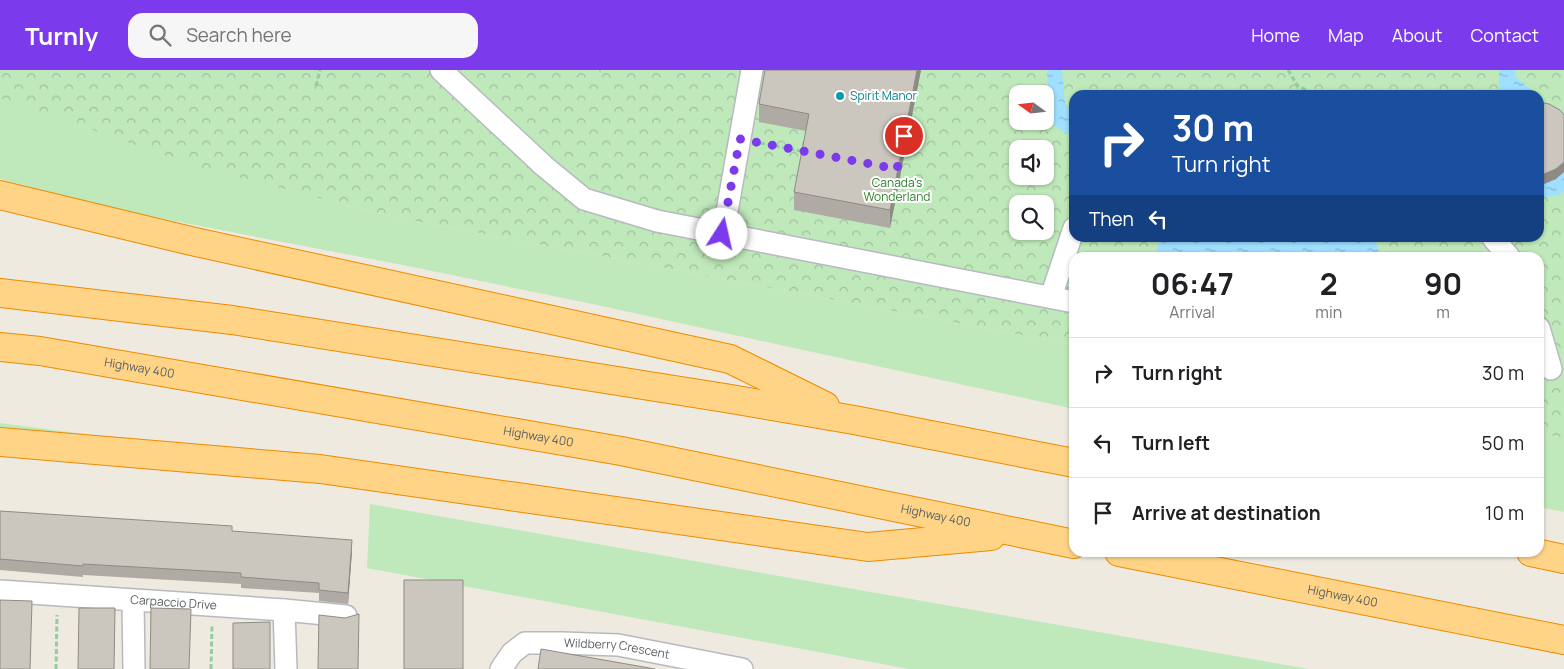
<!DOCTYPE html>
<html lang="en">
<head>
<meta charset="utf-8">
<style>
	body { margin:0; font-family:Manrope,sans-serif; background:#f6f6f6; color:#202124; height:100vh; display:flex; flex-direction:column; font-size:19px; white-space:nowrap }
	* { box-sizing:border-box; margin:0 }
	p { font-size:16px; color:#757577 }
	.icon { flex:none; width:28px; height:28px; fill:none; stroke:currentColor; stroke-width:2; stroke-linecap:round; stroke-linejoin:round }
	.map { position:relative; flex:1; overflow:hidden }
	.sheet { position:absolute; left:1069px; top:182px; width:475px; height:305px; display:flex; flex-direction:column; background:#fff; border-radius:15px; box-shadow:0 1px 4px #0004 }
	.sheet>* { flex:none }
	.banner { position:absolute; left:1069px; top:20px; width:475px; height:152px; border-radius:15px; box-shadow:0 1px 4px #0004; background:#1a4fa0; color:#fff; overflow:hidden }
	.needle { width:32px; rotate:285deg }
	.fabs { position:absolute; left:1009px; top:15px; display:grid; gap:10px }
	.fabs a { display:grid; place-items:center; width:45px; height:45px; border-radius:10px; background:#fff; box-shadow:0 1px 4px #0004; font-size:25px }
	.pin { position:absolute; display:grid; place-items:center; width:42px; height:42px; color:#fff; margin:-21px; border:2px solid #fff; border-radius:50%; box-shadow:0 1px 5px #0007 }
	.me { position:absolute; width:55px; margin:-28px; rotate:10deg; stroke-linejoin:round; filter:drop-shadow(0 0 4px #0008) }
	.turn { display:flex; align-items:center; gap:18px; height:105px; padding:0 20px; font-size:22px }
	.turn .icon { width:65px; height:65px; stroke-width:2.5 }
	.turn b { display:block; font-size:35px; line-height:42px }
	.then { display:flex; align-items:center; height:48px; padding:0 20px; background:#0003; gap:10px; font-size:19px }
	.eta { display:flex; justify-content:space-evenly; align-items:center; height:85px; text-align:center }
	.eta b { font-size:30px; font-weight:700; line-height:35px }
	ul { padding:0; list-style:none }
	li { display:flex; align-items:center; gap:15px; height:70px; padding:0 20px; border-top:1px solid #e0e0e0 }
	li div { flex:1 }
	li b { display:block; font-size:19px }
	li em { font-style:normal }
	header { display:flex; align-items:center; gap:30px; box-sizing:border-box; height:70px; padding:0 25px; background:#7c3aed; color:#fff }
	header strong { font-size:24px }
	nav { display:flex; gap:28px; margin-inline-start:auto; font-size:18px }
	.search { width:350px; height:45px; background:#f6f6f6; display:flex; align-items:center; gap:12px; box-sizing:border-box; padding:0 18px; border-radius:15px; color:#757577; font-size:19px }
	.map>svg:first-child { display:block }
</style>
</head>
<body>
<header>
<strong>Turnly</strong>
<div class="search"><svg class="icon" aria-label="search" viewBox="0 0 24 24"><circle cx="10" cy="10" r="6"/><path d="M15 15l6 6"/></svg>Search here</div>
<nav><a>Home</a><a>Map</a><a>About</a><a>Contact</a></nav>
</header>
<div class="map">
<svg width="1564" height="599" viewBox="0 0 1564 599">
	<defs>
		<pattern id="park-crowns" width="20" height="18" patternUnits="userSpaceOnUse" patternTransform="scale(1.25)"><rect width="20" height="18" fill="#bfe9ba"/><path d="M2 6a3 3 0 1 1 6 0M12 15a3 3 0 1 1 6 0" fill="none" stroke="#9ec09b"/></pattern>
		<pattern id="water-ripples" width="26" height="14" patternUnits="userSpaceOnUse" patternTransform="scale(1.25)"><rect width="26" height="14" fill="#9fdfff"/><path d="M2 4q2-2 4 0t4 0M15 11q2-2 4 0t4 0" fill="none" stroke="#85b8d2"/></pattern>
	</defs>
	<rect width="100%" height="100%" fill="#eeeae0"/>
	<path fill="#bfe9ba" d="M 0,0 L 215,0 L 342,134 L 393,147 L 1074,275 L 1074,339 L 597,235 L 408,196 L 122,141 L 0,109 Z
		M 0,353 L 137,371 L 0,366 Z
		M 1539,363 L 1564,368 L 1564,442 L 1539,437 Z
		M 370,434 L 1309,599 L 909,599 L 367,498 Z"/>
	<path fill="url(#park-crowns)" fill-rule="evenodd" d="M 0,0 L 1564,0 L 1564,368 L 1539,363 L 1539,188 L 1074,188 L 1074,275 L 393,147 L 202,98 L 0,28 ZM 1018,24 L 1045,24 L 1045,51 L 1018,51 ZM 1074,25 L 1539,25 L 1539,168 L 1074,168 ZM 1018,79 L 1045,79 L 1045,106 L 1018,106 ZM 1018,134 L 1045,134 L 1045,161 L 1018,161 Z"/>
	<path fill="url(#water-ripples)" d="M 1047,0 L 1062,0 L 1065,33 L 1074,45 L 1074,67 L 1065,63 L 1052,53 L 1049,42 Z
		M 1499,0 L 1515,0 L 1515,6 L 1537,25 L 1499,25 Z
		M 1564,102 L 1564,121 L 1559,125 L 1539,128 L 1539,114 L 1544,114 Z
		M 1160,168 L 1374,168 L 1380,183 L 1387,187 L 1155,187 Z"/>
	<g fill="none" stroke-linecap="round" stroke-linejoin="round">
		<defs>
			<g id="minor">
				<path d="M 441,0 L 544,96 L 584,129 L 657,151 L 1074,232"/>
				<path d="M 723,164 L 752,0"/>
				<path d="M 1493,168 L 1510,188"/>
				<path d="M 1051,227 L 1074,158"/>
				<path d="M 1539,258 L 1551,299"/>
				<path id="s1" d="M 0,521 L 284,540 L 346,546"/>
				<path d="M 133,531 L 134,599"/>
				<path d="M 284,540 L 286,599"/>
				<path id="s2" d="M 501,599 L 512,583 L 525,573 L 562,573 L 618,575 L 742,599"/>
			</g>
			<g id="highway">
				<path d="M 0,125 L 191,171 L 730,289 L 825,336"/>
				<path d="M 0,223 L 232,250 L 725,328 L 854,350 L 1074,393"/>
				<path id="s3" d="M 0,277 L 40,281 L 621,381 L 1074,474"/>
				<path d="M 0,372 L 320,399 L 868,477 L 991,466"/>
				<path id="s4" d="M 1119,482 L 1564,570"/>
				<path d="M 1531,482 L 1564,489"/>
			</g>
		</defs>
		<use href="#minor" stroke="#b6babf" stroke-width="24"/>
		<use href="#highway" stroke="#ee8b00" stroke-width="30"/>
		<path stroke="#94cd9e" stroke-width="3" stroke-dasharray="5 2.5" stroke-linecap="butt" d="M 599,0 L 601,0
			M 1288,0 L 1297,15 L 1315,25
			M 316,16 L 320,0
			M 1402,25 L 1414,25
			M 760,73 L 805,82
			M 56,599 L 57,545
			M 211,599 L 212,555"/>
		<use href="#minor" stroke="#fff" stroke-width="21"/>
		<use href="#highway" stroke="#ffd486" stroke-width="28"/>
	</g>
	<path fill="#afaba4" d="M 921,0 L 890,158 L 794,140 L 794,122 L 806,61 L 759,52 L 759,34 Z
		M 1539,32 L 1556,109 L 1544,114 L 1539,114 Z
		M 0,441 L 232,461 L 352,481 L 348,534 L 319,531 L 319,523 L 241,518 L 241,514 L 83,505 L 83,507 L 0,500 Z"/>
	<path fill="#8e8b86" d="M 917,0 L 921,0 L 890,158 L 890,140 Z
		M 1564,92 L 1564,102 L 1556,109 L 1544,114 L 1544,104 Z
		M 352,470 L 352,481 L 348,534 L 348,523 Z"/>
	<path fill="#cbc7bf" stroke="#8e8b86" d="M 765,0 L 917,0 L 890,140 L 794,122 L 809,44 L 759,34 Z
		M 1539,32 L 1549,34 L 1560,40 L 1564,45 L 1564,92 L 1556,99 L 1544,104 L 1539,104 Z
		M 0,441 L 232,456 L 232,461 L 352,470 L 348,523 L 319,520 L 319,513 L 241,507 L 241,503 L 83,494 L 83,496 L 0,489 Z
		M 404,510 L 463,510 L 463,599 L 404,599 Z
		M 0,530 L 32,531 L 30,599 L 0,599 Z
		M 79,538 L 115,538 L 114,599 L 78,599 Z
		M 151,538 L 191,539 L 189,599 L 150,599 Z
		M 359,544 L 358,599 L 318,599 L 319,545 L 345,548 Z
		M 270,552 L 270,599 L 233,599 L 233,553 Z
		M 541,579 L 655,599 L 538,599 Z"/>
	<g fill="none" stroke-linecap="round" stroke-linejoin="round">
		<path stroke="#7c3aed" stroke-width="9" stroke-dasharray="0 16.2" d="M 722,164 L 740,69 L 897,99 L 904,66"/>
	</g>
	<circle fill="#0f9aa8" stroke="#fff" stroke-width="2" cx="840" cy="26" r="5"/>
	<g text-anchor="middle" stroke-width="4" stroke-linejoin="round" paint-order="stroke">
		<g font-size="12" fill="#0d838f" stroke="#fff" text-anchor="start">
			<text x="850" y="30">Spirit Manor</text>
		</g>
		<g font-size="12" fill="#30822b" stroke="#fff">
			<text x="897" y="117">Canada's<tspan x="897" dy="14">Wonderland</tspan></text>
		</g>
		<g font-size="12" fill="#595f63" stroke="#fff">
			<text dy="4" stroke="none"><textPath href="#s3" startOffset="141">Highway 400</textPath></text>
			<text dy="4" stroke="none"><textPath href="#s3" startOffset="546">Highway 400</textPath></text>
			<text dy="4" stroke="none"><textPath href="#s3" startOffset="951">Highway 400</textPath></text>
			<text dy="4" stroke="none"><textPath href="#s4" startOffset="228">Highway 400</textPath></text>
			<text dy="4" stroke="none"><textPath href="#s1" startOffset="174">Carpaccio Drive</textPath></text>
			<text dy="4" stroke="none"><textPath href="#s2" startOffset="128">Wildberry Crescent</textPath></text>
		</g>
	</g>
</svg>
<div class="fabs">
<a><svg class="needle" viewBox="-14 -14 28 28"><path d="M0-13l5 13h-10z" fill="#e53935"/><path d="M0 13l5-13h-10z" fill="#757577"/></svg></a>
<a><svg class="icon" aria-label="sound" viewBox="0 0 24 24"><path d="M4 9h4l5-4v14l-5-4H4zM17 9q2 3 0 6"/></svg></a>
<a><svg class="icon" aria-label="search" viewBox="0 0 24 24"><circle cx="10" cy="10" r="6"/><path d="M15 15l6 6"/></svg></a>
</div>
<div class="pin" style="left:904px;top:66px;background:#d93025"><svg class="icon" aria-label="arrive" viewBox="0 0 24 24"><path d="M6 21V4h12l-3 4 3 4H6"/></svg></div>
<svg class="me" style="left:722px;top:164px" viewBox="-20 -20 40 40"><circle r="19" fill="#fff"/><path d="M0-13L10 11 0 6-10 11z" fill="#7c3aed"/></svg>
<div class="banner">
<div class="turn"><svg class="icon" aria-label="right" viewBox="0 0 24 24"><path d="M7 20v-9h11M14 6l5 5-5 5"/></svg><div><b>30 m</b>Turn right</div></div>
<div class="then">Then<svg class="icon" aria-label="left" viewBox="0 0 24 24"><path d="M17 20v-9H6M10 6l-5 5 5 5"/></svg></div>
</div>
<section class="sheet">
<div class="eta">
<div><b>06:47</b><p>Arrival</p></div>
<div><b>2</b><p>min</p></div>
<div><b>90</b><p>m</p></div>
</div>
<ul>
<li><svg class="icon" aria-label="right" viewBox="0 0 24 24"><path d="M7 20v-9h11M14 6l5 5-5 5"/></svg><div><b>Turn right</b></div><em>30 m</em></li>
<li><svg class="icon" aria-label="left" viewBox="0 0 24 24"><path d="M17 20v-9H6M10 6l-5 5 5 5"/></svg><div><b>Turn left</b></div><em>50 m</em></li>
<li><svg class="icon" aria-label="arrive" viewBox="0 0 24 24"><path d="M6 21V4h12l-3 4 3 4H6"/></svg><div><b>Arrive at destination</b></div><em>10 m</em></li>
</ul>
</section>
</div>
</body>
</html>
